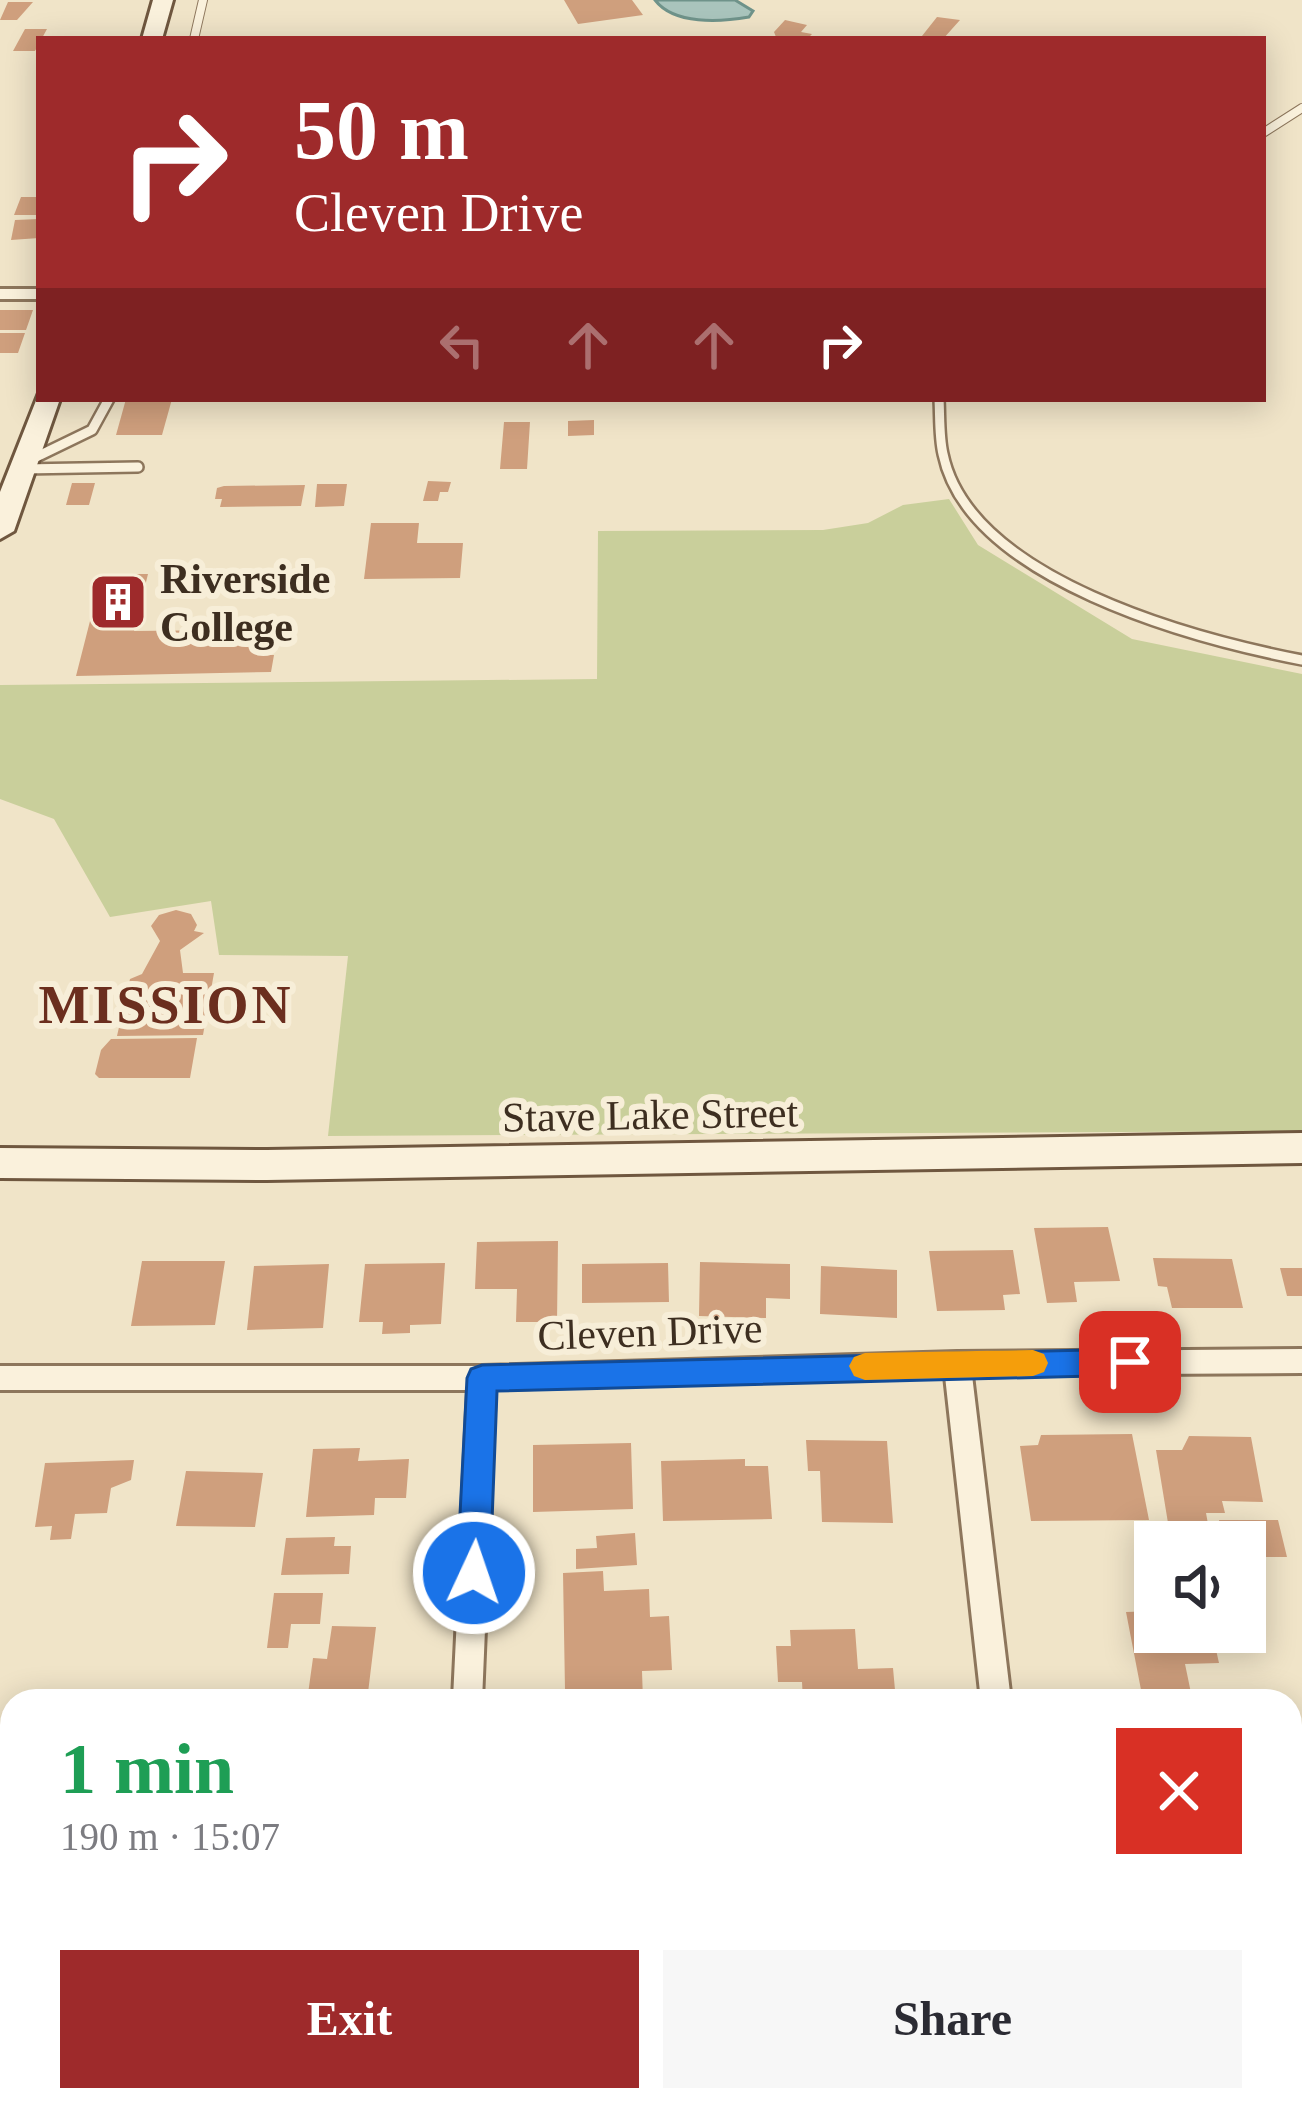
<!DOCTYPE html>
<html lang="en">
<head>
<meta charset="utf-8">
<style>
	body { margin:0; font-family:Georgia,serif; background:#f7f7f7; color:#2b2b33; height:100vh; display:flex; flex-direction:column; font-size:45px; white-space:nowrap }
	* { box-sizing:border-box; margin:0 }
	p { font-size:39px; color:#7c7c81 }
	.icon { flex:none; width:66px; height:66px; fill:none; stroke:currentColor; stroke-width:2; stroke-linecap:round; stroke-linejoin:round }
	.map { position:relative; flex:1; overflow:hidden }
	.drawer { position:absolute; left:0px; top:1689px; width:1302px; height:423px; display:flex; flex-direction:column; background:#fff; border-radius:36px 36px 0 0; box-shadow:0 6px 30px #0003 }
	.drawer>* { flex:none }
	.banner { position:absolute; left:36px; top:36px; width:1230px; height:366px; border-radius:0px; box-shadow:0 6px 30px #0003; background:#9e2a2b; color:#fff; overflow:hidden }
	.fabs { position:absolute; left:1134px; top:1521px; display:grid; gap:24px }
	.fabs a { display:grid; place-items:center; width:132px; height:132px; border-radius:0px; background:#fff; box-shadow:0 6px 30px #0003; font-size:60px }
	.pin { position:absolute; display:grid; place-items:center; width:102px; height:102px; color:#fff; margin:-51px; border-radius:24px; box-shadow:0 6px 18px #0006 }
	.me { position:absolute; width:132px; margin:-66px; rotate:3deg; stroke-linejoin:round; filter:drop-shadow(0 0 9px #0008) }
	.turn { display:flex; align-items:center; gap:42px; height:252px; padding:0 60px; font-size:54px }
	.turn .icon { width:156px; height:156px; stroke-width:2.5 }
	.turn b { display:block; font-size:84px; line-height:102px }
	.lanes { display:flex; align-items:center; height:114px; padding:0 60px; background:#0003; justify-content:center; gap:60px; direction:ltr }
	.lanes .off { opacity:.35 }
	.round { display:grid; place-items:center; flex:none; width:126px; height:126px; border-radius:0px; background:#f7f7f7 }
	.summary { display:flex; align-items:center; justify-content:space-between; height:204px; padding:0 60px }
	h1 { font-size:72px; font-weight:700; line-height:90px; color:#1e9e55 }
	.cta { display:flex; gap:24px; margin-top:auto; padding:24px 60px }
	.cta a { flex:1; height:138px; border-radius:0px; background:#9e2a2b; color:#fff; font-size:48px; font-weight:700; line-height:138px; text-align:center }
	.cta a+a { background:#f7f7f7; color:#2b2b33 }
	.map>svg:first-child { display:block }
</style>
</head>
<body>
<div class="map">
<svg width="1302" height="2111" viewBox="0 0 1302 2111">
	<rect width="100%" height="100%" fill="#f0e4c8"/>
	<path fill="#c9cf9b" d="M 949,499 L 978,545 L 1132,639 L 1302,674 L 1302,1131 L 328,1136 L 348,956 L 219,955 L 211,901 L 110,917 L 54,819 L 0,799 L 0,685 L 597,679 L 598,531 L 823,530 L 868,523 L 903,505 Z"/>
	<path fill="#a9c4bc" stroke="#6f938a" stroke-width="3" d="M 655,0 L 735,0 L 753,11 L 749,17 C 720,22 674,25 655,0 Z"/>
	<path fill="#cf9f7d" d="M 564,0 L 632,0 L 643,15 L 578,24 Z
		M 8,2 L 33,2 L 17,20 L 0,20 Z
		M 937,17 L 960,20 L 943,39 L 922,36 Z
		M 785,20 L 807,25 L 801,32 L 812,34 L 807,39 L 776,37 L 774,32 Z
		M 25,29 L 47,29 L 35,51 L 13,51 Z
		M 21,197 L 39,197 L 39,215 L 14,215 Z
		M 39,219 L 39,238 L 11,240 L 15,220 Z
		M 0,310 L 33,310 L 26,330 L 0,330 Z
		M 0,333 L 25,333 L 18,353 L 0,353 Z
		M 126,399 L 172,399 L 162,435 L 116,435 Z
		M 594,420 L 594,435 L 568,436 L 568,421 Z
		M 504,422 L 530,422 L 527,469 L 500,469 Z
		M 428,481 L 451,482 L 448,492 L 440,492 L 438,501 L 423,501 Z
		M 72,483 L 95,483 L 89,505 L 66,505 Z
		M 317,484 L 347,484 L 344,506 L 315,507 Z
		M 305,485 L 301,506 L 220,507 L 222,499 L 215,499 L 217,488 L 224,486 Z
		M 371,523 L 419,523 L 417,543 L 463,543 L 460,578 L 364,579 Z
		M 102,574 L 148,574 L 134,631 L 227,630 L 237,634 L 236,639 L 257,642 L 260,655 L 274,655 L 271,672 L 76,676 Z
		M 176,910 L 191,914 L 197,925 L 194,931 L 204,933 L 180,950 L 183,973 L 214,973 L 203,1035 L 117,1036 L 130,979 L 142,974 L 160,941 L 151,926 L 159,915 Z
		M 197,1038 L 190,1078 L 99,1078 L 95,1074 L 101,1050 L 111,1039 Z
		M 1108,1227 L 1120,1281 L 1074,1282 L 1077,1302 L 1047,1303 L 1034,1228 Z
		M 558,1241 L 557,1322 L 516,1322 L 517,1289 L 475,1289 L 477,1242 Z
		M 1013,1250 L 1020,1294 L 1003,1295 L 1005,1310 L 937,1311 L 929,1251 Z
		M 1153,1258 L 1232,1259 L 1243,1308 L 1172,1308 L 1167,1287 L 1158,1286 Z
		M 142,1261 L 225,1261 L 215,1325 L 131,1326 Z
		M 700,1262 L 790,1264 L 790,1299 L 766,1298 L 766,1318 L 699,1316 Z
		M 445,1263 L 441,1324 L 410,1325 L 410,1333 L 382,1334 L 383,1322 L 359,1322 L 365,1264 Z
		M 668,1263 L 669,1302 L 582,1303 L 582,1264 Z
		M 329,1264 L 323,1328 L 247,1330 L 254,1266 Z
		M 821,1266 L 897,1270 L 897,1318 L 820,1314 Z
		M 1280,1268 L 1302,1268 L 1302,1296 L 1287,1296 Z
		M 1132,1434 L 1149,1520 L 1031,1521 L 1020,1446 L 1038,1445 L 1041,1435 Z
		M 1189,1436 L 1251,1437 L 1263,1502 L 1222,1501 L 1225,1513 L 1206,1513 L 1208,1524 L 1168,1523 L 1156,1450 L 1182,1450 Z
		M 806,1440 L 887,1441 L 893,1523 L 822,1522 L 820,1471 L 808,1471 Z
		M 631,1443 L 633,1509 L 533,1512 L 533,1445 Z
		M 360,1448 L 358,1461 L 409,1459 L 406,1498 L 375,1498 L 374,1515 L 306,1517 L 313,1449 Z
		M 745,1459 L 745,1466 L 768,1466 L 772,1519 L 663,1521 L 661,1461 Z
		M 134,1460 L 131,1480 L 111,1488 L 107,1513 L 75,1514 L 71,1539 L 50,1540 L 52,1526 L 35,1527 L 45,1463 Z
		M 186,1471 L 263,1473 L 255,1527 L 176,1526 Z
		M 1219,1520 L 1278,1520 L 1287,1557 L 1245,1557 L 1245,1542 L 1224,1542 Z
		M 635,1533 L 637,1565 L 576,1569 L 576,1549 L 597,1548 L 596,1536 Z
		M 335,1537 L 334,1546 L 351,1546 L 349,1574 L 281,1575 L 286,1538 Z
		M 603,1571 L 604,1591 L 649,1589 L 650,1617 L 669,1616 L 672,1670 L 642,1671 L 643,1701 L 583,1701 L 582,1689 L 565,1690 L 563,1573 Z
		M 274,1593 L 323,1593 L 320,1624 L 291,1624 L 288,1648 L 267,1648 Z
		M 1155,1611 L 1155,1632 L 1212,1632 L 1219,1663 L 1185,1664 L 1191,1693 L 1142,1695 L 1126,1612 Z
		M 332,1626 L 376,1627 L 367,1701 L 298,1701 L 299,1693 L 308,1694 L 313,1658 L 327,1659 Z
		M 855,1629 L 858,1669 L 893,1668 L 896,1701 L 803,1701 L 802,1682 L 778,1682 L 776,1646 L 791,1646 L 790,1630 Z
		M 1290,2093 L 1302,2094 L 1302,2111 L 1250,2111 L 1248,2100 L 1290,2100 Z"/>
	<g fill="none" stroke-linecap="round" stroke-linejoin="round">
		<defs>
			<path id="lane-far1" d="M 194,39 L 203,0
				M 1263,133 L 1302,108"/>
			<path id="lane" d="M 939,399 C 940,417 939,437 943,454 C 969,580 1195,639 1302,660
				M 26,462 L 92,430 L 109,399
				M 23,469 L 138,467"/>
			<path id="street" d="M 0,289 L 39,289 L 39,299 L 0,299 Z
				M 1302,1349 L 1302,1373 L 972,1375 L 1011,1701 L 981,1701 L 945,1376 L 495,1389 L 482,1701 L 453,1699 L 468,1390 L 0,1390 L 0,1366 L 482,1366 L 957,1352 Z
				M 1021,2100 L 1055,2100 L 1056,2111 L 1022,2111 Z"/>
			<path id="secondary" d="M 153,0 L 173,0 L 162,39 L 142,39 Z
				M 39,393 L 39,399 L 60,399 L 14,531 L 0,539 L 0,492 Z
				M 1302,1133 L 1302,1163 L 267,1180 L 0,1178 L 0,1148 L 267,1150 Z"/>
		</defs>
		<use href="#lane-far1" stroke="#8d765c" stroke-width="10"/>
		<use href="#lane" stroke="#8d765c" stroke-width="14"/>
		<use href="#street" stroke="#8d765c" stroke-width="6"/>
		<use href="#secondary" stroke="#6f573f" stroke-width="6"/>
		<use href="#lane-far1" stroke="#faf1dc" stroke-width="8"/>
		<use href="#lane" stroke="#faf1dc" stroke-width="9"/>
		<use href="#street" fill="#faf1dc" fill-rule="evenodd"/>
		<use href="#secondary" fill="#faf1dc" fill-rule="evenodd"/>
	</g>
	<path fill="#1a73e8" stroke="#114b97" stroke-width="3" d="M 1130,1349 L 1140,1353 L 1145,1362 L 1140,1372 L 1130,1375 L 497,1391 L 490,1573 L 485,1583 L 474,1588 L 462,1583 L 457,1573 L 467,1378 L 471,1369 L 482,1365 Z"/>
	<path fill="#f59e0b" d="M 1033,1350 L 1044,1354 L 1048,1363 L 1044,1372 L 1033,1376 L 865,1380 L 854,1376 L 849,1366 L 854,1357 L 865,1353 Z"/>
	<defs>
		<symbol id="building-square" viewBox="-11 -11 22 22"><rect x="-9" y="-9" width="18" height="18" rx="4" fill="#9e2a2b" stroke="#f7eed8"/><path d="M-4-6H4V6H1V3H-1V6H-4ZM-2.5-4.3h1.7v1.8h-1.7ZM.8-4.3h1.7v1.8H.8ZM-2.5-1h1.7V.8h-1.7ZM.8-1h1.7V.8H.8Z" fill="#fff"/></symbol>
	</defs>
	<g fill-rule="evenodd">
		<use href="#building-square" x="85" y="569" width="66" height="66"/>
	</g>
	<g text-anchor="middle" stroke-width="12" stroke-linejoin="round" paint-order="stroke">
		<g font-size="42" font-weight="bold" fill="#3d2e20" stroke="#f7eed8" text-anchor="start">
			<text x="160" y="593">Riverside<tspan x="160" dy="48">College</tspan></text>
		</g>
		<g font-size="42" fill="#3d2e20" stroke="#f7eed8">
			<text transform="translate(650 1114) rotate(-1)" y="15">Stave Lake Street</text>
			<text transform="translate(650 1331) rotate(-2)" y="15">Cleven Drive</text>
		</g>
		<g font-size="54" font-weight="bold" letter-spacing="3" fill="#6b2e1e" stroke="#f7eed8">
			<text x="166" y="1023">MISSION</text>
		</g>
	</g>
</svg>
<div class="fabs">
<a><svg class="icon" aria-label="sound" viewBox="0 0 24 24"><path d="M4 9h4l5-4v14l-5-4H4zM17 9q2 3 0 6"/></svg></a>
</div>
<div class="pin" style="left:1130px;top:1362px;background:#d93025"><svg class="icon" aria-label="arrive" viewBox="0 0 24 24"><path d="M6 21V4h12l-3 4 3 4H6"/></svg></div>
<svg class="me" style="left:474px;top:1573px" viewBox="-20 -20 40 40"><circle r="17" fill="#1a73e8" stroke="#fff" stroke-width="3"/><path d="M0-11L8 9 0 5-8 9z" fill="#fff"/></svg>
<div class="banner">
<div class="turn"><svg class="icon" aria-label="right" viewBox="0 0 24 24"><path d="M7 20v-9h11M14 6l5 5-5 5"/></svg><div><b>50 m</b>Cleven Drive</div></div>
<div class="lanes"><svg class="icon off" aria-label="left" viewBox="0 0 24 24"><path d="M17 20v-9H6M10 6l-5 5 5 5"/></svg><svg class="icon off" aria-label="ahead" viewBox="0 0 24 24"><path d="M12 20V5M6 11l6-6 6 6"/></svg><svg class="icon off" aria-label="ahead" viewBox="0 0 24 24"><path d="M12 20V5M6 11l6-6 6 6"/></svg><svg class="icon" aria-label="right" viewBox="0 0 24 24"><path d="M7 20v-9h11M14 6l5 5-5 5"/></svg></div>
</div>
<section class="drawer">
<div class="summary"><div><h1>1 min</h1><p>190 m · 15:07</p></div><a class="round" style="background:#d93025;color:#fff"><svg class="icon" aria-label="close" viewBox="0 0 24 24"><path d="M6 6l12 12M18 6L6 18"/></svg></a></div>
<div class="cta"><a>Exit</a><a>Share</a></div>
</section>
</div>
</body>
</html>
